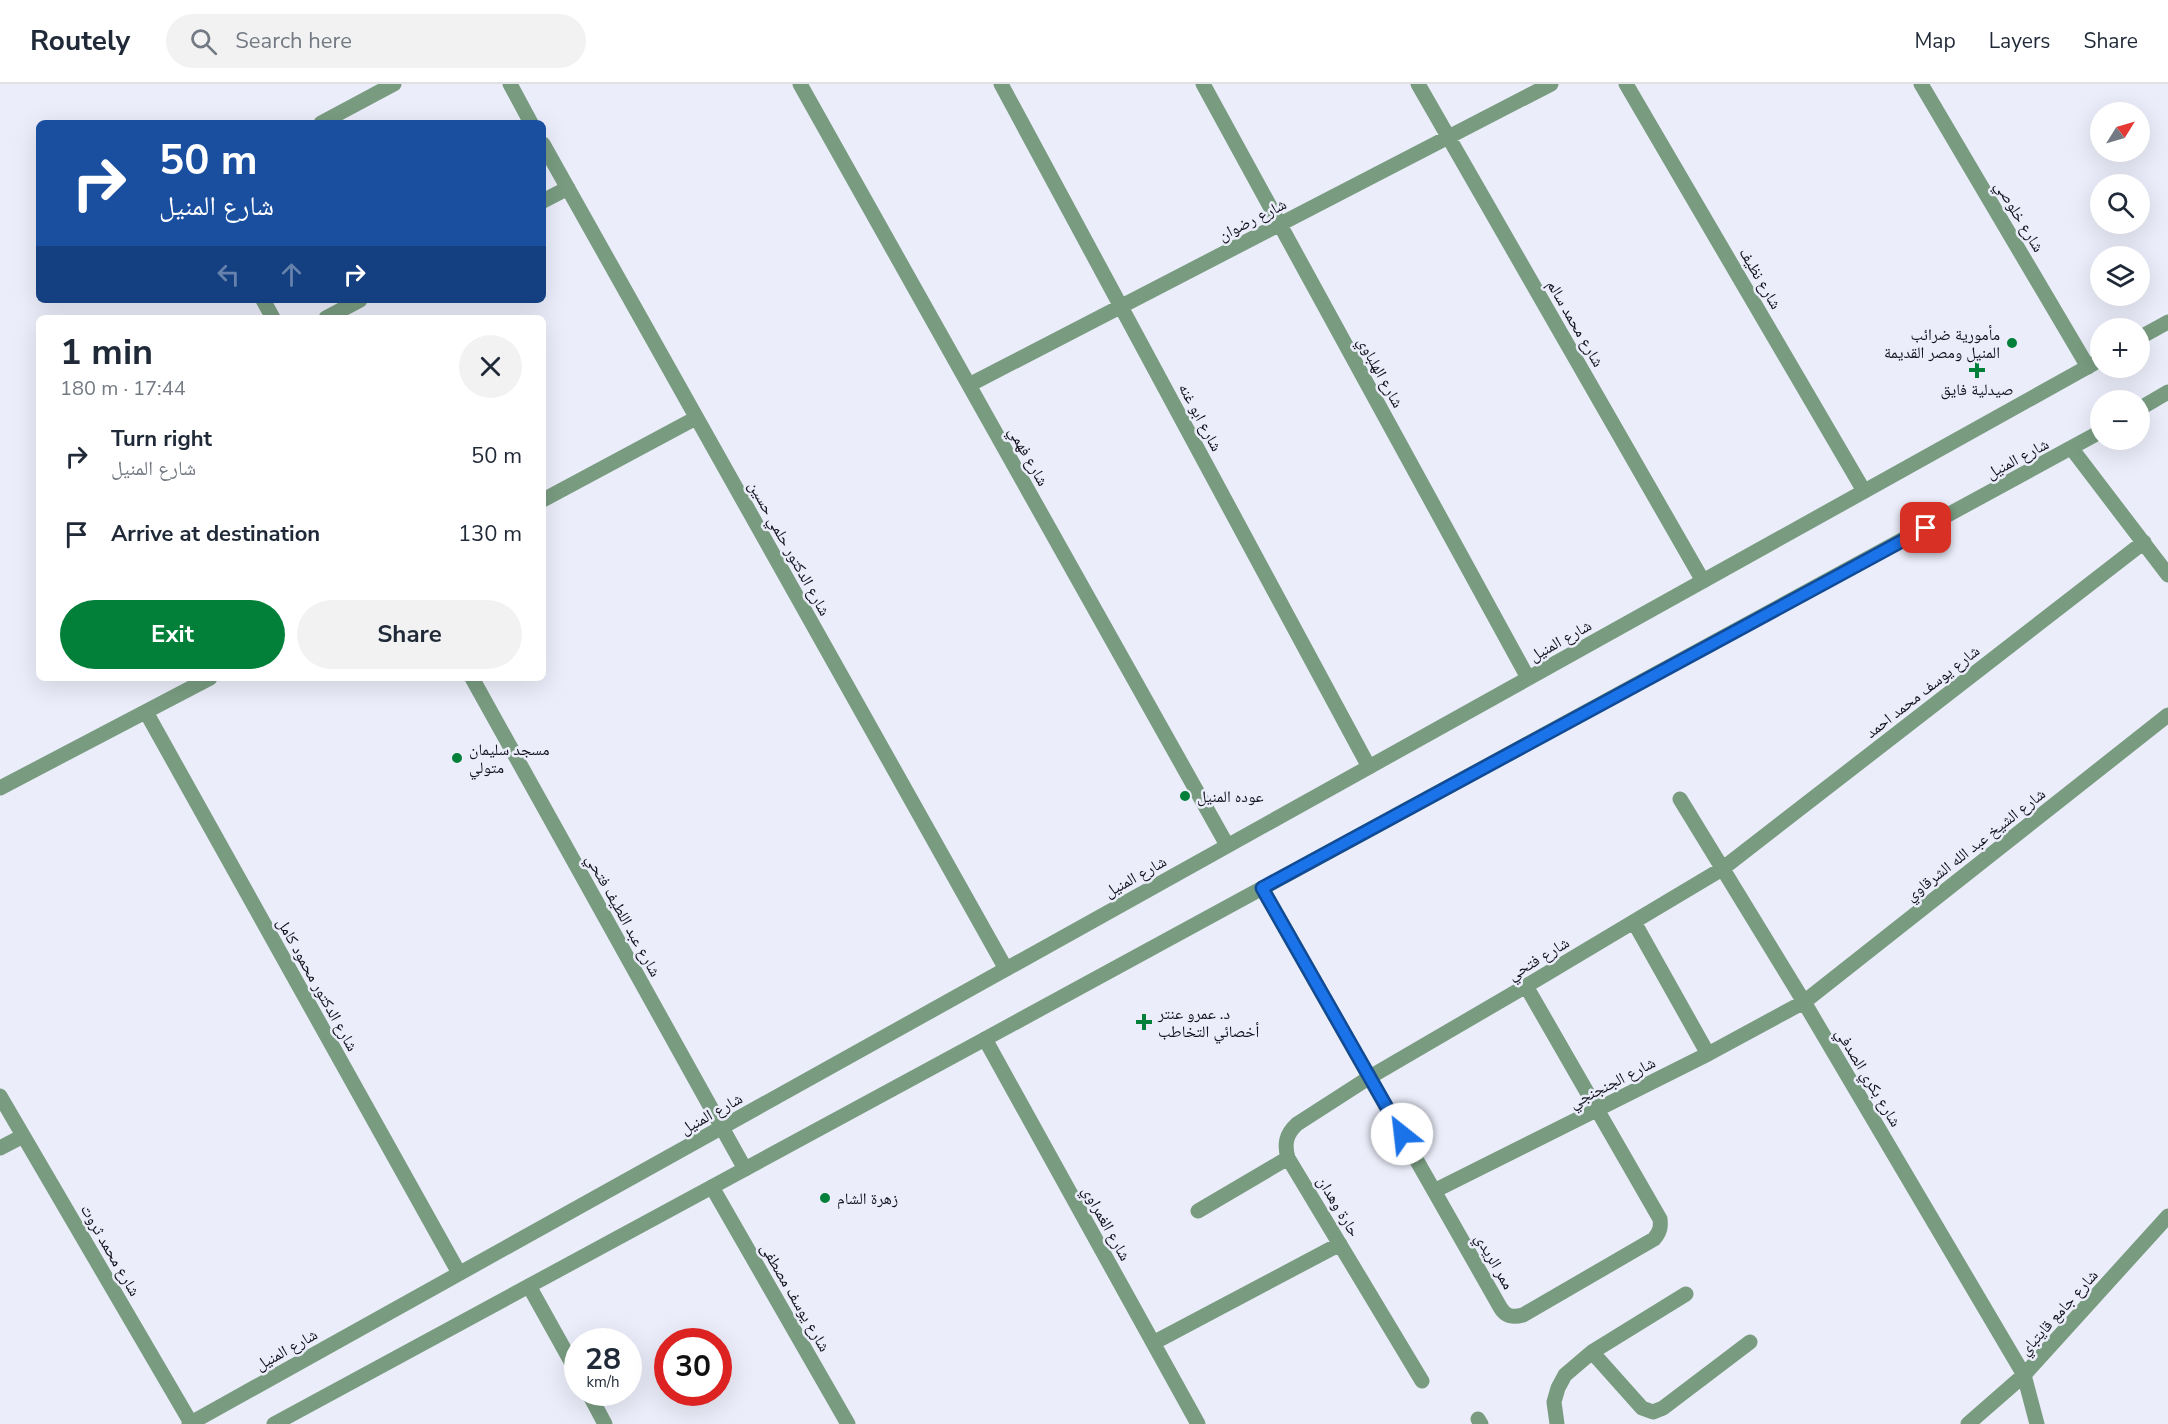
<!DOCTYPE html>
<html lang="en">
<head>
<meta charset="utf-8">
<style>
	body { margin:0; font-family:"Nunito Sans","Noto Naskh Arabic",sans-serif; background:#f2f2f3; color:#1f2937; height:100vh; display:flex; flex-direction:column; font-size:22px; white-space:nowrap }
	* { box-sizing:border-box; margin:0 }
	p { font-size:20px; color:#747a83 }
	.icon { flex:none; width:33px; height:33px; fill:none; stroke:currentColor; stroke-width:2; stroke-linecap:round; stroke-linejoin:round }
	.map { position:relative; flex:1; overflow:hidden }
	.drawer { position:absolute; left:36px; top:231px; width:510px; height:366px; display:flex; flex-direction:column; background:#fff; border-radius:9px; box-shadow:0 6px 24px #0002 }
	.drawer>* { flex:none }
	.guide { position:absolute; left:36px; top:36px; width:510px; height:183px; border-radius:9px; box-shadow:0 6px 24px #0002; background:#1a4fa0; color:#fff; overflow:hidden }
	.needle { width:39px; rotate:53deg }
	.tools { position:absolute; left:2090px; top:18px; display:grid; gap:12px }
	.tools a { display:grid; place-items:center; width:60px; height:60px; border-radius:50%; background:#fff; box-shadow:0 6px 24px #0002; font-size:30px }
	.speed { position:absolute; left:564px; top:1244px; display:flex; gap:12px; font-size:30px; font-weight:700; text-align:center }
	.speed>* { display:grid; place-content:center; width:78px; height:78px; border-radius:50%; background:#fff; box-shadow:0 6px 24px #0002; line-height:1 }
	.speed small { font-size:15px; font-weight:400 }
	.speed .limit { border:9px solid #d22; background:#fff; color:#111 }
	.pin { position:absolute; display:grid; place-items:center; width:51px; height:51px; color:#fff; margin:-26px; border-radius:12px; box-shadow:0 3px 9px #0006 }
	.me { position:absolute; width:66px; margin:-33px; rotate:331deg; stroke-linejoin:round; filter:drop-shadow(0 0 4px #0008) }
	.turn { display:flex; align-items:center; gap:21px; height:126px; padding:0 24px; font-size:27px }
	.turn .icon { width:78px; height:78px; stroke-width:2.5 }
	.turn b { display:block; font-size:42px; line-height:51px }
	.lanes { display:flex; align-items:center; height:57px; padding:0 24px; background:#0003; justify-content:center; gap:30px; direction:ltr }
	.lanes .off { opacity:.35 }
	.round { display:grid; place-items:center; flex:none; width:63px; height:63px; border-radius:32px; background:#f2f2f3 }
	.head { display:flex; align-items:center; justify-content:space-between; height:102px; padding:0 24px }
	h1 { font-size:36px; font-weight:700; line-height:45px }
	.action { display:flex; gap:12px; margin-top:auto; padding:12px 24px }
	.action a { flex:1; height:69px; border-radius:36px; background:#028039; color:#fff; font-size:24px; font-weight:700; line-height:69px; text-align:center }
	.action a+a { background:#f2f2f3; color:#1f2937 }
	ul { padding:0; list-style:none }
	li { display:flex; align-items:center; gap:18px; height:78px; padding:0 24px }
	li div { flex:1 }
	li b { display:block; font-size:22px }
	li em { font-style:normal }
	header { display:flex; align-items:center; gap:36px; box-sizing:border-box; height:84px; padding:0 30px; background:#fff; border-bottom:2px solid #e0e1e3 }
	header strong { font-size:28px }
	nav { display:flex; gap:33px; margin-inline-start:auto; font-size:21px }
	.search { width:420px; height:54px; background:#f2f2f3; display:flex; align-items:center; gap:15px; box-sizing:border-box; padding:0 21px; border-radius:33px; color:#747a83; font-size:22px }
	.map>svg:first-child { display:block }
</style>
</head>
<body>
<header>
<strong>Routely</strong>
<div class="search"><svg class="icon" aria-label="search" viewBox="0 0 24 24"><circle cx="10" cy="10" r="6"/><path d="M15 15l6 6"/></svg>Search here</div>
<nav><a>Map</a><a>Layers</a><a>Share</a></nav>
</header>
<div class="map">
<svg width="2168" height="1340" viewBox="0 0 2168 1340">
	<rect width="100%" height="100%" fill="#ebedfa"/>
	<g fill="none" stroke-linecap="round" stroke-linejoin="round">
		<path stroke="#799c80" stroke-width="15" d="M 510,0 L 531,39
			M 800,0 L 1227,761
			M 1001,0 L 1369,683
			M 1203,0 L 1528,594
			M 1418,0 L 1703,497
			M 1626,0 L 1864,407
			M 1921,0 L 2088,283
			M 321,39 L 394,0
			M 543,60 L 1006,885
			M 543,117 L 568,104
			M 263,216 L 273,234
			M 326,234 L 360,216
			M 969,301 L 1551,0
			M 2072,365 L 2168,491
			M 543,416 L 696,334
			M 472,594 L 745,1085
			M 146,628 L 459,1189
			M 0,704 L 210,594
			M 1680,715 L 1804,918 L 2024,1291 L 2037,1340
			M 1262,804 L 1500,1223 C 1505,1232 1512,1234 1523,1231 L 1654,1155 C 1660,1148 1661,1143 1660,1135 L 1526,902
			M 1634,838 L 1708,970
			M 985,955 L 1198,1340
			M 0,1012 L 191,1339
			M 0,1064 L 23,1052
			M 712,1103 L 848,1340
			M 1434,1107 L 1708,970 L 1804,918 L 2168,631
			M 1198,1127 L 1288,1074
			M 529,1202 L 578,1290
			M 1153,1259 L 1340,1160
			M 1592,1268 L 1642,1324 L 1653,1328 L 1663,1324 L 1750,1258
			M 1422,1297 L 1288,1074 C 1284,1060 1286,1050 1297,1040 L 1370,993 L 1526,902 L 1722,785 L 2144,458
			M 588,1308 L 605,1340
			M 1478,1335 L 1481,1340
			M 1557,1340 L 1554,1318 L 1558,1304 L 1565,1291 L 1592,1268 L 1686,1210
			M 1968,1340 L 2024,1291 L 2168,1132"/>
		<path stroke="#799c80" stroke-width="15" d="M 2139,254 L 2168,238
			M 2139,325 L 2168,308
			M 189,1340 L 2100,276
			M 274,1340 L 985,955 L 2100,348"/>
	</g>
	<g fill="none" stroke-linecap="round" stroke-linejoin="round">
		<defs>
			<path id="route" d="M 1402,1050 L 1262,804 L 1926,444"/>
		</defs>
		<use href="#route" stroke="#114b97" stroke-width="15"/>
		<use href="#route" stroke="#1a73e8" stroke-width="10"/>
	</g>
	<g fill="#028039" stroke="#ebedfa" stroke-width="2">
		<circle cx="2012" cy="259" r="6"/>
		<path d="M1974 277h6v6h6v6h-6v6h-6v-6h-6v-6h6z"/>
		<circle cx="457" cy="674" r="6"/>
		<circle cx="1185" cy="712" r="6"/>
		<path d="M1141 929h6v6h6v6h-6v6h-6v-6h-6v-6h6z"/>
		<circle cx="825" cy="1114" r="6"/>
	</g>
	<g text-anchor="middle" stroke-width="5" stroke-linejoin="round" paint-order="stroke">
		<g font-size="16" fill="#11111c" stroke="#ebedfa">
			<text transform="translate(2020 132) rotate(59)" y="6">شارع خلوصي</text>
			<text transform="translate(1252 135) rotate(-27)" y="6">شارع رضوان</text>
			<text transform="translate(1761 194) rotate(60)" y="6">شارع نظيف</text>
			<text transform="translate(1576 239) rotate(60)" y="6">شارع محمد سالم</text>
			<text transform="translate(1381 288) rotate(61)" y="6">شارع الهلباوي</text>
			<text transform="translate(1201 333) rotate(62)" y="6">شارع ابو غنه</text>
			<text transform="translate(1029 372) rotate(61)" y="6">شارع فهمي</text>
			<text transform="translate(2017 374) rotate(-28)" y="6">شارع المنيل</text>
			<text transform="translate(790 464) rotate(61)" y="6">شارع الدكتور حلمي حسين</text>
			<text transform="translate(1560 556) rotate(-29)" y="6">شارع المنيل</text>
			<text transform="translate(1922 607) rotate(-38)" y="6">شارع يوسف محمد احمد</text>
			<text transform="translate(1975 760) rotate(-38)" y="6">شارع الشيخ عبد الله الشرقاوي</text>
			<text transform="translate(1135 792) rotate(-29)" y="6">شارع المنيل</text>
			<text transform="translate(624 831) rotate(61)" y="6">شارع عبد اللطيف فتحي</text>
			<text transform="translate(1538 874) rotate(-31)" y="6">شارع فتحي</text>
			<text transform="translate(318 900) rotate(61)" y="6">شارع الدكتور محمود كامل</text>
			<text transform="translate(1869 993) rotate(59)" y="6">شارع بكري الصدفي</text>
			<text transform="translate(1612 998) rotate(-27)" y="6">شارع الجنجنجي</text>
			<text transform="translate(711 1029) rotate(-29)" y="6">شارع المنيل</text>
			<text transform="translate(1339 1122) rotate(59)" y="6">حارة وهدان</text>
			<text transform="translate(1107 1139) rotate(61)" y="6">شارع الغمراوي</text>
			<text transform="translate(111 1166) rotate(60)" y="6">شارع محمد ثروت</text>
			<text transform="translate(1495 1177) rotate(60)" y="6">ممر الريدي</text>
			<text transform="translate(796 1213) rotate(60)" y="6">شارع يوسف مصطفى</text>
			<text transform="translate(2058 1228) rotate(-48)" y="6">شارع جامع قايتباي</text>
			<text transform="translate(286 1265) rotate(-29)" y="6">شارع المنيل</text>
		</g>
		<g font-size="16" fill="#11111c" stroke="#ebedfa" text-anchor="start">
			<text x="2000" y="256" text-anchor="end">مأمورية ضرائب<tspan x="2000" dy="18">المنيل ومصر القديمة</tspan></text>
			<text x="1977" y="311" text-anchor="middle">صيدلية فايق</text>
			<text x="469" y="671">مسجد سليمان<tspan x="469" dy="18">متولي</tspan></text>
			<text x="1197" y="718">عوده المنيل</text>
			<text x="1158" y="935">د. عمرو عنتر<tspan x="1158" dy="18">أخصائي التخاطب</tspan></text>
			<text x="837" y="1120">زهرة الشام</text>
		</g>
	</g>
</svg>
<div class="tools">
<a><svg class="needle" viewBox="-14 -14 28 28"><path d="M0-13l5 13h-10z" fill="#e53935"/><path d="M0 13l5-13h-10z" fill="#747a83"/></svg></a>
<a><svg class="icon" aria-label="search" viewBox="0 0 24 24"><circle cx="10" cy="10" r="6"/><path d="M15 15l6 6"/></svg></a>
<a><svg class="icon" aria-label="layers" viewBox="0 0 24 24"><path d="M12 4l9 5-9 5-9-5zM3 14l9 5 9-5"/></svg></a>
<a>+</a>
<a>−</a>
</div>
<div class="speed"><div>28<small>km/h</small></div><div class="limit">30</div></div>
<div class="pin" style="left:1926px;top:444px;background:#d93025"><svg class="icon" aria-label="arrive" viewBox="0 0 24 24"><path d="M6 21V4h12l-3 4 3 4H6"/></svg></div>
<svg class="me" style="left:1402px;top:1050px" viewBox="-20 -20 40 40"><circle r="19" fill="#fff"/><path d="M0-13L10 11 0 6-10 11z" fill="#1a73e8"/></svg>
<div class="guide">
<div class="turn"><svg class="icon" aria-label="right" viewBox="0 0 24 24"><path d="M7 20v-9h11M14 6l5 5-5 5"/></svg><div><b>50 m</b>شارع المنيل</div></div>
<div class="lanes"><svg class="icon off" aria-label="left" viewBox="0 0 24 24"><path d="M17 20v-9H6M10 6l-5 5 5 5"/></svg><svg class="icon off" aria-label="ahead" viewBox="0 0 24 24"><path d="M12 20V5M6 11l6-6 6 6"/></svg><svg class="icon" aria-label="right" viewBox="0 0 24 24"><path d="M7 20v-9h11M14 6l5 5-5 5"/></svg></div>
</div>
<section class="drawer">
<div class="head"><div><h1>1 min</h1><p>180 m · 17:44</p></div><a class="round"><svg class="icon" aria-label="close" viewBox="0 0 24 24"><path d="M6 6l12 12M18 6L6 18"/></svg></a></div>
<ul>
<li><svg class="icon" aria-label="right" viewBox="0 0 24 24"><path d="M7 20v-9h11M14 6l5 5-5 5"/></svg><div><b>Turn right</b><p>شارع المنيل</p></div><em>50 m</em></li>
<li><svg class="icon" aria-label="arrive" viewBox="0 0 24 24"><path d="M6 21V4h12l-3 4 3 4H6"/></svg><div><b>Arrive at destination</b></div><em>130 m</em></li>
</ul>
<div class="action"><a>Exit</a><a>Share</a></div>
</section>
</div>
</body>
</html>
